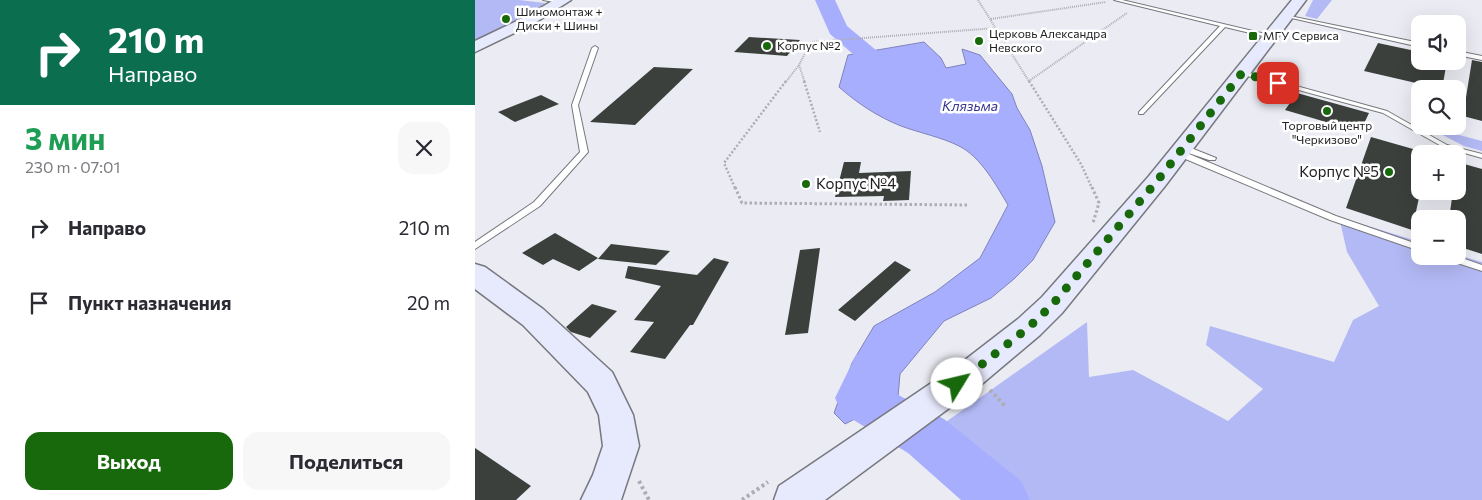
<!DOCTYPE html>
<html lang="ru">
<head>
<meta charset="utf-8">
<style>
	body { margin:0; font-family:Commissioner,sans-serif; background:#f7f7f7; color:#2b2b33; height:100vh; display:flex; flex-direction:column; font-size:19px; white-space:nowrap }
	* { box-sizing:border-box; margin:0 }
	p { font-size:16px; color:#7c7c81 }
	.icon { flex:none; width:28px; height:28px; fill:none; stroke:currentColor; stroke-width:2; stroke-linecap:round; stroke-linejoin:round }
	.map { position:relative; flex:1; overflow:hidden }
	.details { display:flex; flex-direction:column; background:#fff; width:475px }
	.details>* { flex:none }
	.top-card { background:#0b6e4f; color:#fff; overflow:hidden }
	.controls { position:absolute; left:936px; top:15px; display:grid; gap:10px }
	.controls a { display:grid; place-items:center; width:55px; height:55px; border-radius:10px; background:#fff; box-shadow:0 5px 20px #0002; font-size:25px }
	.pin { position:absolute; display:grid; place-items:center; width:42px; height:42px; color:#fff; margin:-21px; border-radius:10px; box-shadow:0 2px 8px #0006 }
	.me { position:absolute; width:55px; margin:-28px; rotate:54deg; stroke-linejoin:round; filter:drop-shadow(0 0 4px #0008) }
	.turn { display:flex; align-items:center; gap:18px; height:105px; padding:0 25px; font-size:22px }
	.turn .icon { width:65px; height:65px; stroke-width:2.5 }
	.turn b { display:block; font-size:35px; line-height:42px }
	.round { display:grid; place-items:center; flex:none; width:52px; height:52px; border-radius:15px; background:#f7f7f7 }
	.head { display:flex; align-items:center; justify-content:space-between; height:85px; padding:0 25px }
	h1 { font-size:30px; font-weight:700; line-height:38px; color:#1e9e55 }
	.action { display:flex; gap:10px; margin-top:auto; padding:10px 25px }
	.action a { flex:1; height:58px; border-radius:15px; background:#18690b; color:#fff; font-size:20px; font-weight:700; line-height:58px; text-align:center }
	.action a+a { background:#f7f7f7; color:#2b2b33 }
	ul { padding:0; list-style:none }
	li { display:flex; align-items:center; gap:15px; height:75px; padding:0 25px }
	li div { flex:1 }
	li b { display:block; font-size:19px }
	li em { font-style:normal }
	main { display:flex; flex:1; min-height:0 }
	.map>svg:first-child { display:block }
</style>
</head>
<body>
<main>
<section class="details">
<div class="top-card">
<div class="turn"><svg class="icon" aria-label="right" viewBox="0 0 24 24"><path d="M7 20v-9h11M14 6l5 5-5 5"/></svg><div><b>210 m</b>Направо</div></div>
</div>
<div class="head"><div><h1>3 мин</h1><p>230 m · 07:01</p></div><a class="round"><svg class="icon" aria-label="close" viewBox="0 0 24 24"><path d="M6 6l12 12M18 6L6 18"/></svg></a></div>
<ul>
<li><svg class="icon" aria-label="right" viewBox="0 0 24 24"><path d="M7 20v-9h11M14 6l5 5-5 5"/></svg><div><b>Направо</b></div><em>210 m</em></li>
<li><svg class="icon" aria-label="arrive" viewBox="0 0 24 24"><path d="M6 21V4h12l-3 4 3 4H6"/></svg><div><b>Пункт назначения</b></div><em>20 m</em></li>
</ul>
<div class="action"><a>Выход</a><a>Поделиться</a></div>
</section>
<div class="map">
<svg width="1007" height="500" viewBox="0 0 1007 500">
	<rect width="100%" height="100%" fill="#ebecf3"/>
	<path fill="#b3b9f4" d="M 0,0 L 44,0 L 70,3 L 45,20 L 0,42 Z
		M 838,0 L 857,0 L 842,19 L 830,16 Z
		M 950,126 L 1007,141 L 1007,151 L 989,146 Z
		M 864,217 L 945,242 L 945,256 L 982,256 L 983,255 L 1007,262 L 1007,500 L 549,500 L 451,436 L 612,322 L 614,377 L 658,370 L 753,421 L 788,389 L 731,345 L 735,326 L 859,362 L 878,320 L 904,306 L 872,252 Z"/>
	<path fill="#a8aefe" stroke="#7f83bc" d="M 449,42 L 466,58 L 471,68 L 491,64 L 487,49 L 505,55 L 537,94 L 542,108 L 555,130 L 567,166 L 580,222 L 558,260 L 539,279 L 516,298 L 469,321 L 425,374 L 423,397 L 370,424 L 359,413 L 377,363 L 399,326 L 460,292 L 505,258 L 533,205 C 521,185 506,157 484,146 C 466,137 445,133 426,126 C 403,117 382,103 364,87 L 373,55 Z
		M 451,436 L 549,500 L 495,500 Z"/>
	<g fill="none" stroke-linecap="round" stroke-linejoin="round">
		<path fill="#a8aefe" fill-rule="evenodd" d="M 340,0 L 360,0 L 372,26 L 437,80 L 441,85 L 437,90 L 428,93 L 419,90 L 355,34 Z
			M 397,350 L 413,355 L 420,369 L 412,389 L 469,419 L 546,481 L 555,500 L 486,500 L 433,453 L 367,413 L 360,398 L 381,355 Z"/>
	</g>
	<path fill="#3c403c" d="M 274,37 L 325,40 L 312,56 L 259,52 Z
		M 903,43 L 945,52 L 945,61 L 972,61 L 967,89 L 889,71 Z
		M 997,60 L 1007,62 L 1007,121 L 988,116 Z
		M 179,67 L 218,69 L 160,125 L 115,122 Z
		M 822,93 L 894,113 L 885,132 L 810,110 Z
		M 66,95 L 84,104 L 40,122 L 23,112 Z
		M 896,137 L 945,151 L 945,193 L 937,230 L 871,208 Z
		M 369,162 L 386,162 L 384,173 L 436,171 L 434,200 L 408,201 L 409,196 L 360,197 Z
		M 982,162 L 1007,169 L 1007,254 L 982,246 L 982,219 L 974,219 L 978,191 L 982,191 Z
		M 80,233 L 123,258 L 104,271 L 78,259 L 68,265 L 47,253 Z
		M 136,244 L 195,251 L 181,265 L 123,259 Z
		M 345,248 L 333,333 L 310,335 L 325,250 Z
		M 239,258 L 254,262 L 218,325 L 215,325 L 190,359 L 155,352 L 179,322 L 159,320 L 186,286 L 150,278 L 153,266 L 222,275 Z
		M 420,261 L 436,270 L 380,321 L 363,310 Z
		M 117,304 L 142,311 L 115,338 L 96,332 L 91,327 Z
		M 0,448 L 56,486 L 41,500 L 0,500 Z"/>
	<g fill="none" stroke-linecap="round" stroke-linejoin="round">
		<defs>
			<path id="service" d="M 68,0 L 81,0 L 87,2 L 85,3 Z
				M 639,0 L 647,0 L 799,36 L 796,38 L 750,27 L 668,114 L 664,114 L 664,112 L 745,26 Z
				M 810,15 L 945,43 L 945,47 L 812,17 L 810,17 Z
				M 120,46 L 123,48 L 103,105 L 113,152 L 65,206 L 0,249 L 0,242 L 59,202 L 105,152 L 97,105 L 117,48 Z
				M 982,51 L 1007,56 L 1007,60 L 982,55 Z
				M 767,71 L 912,111 L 972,145 L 1007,154 L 1007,158 L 968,147 L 908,113 L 765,74 L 764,73 Z
				M 705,146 L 711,146 L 741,158 L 740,160 L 734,160 L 705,150 Z
				M 701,151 L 707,151 L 861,216 L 945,245 L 945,251 L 855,220 L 701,155 Z
				M 966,256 L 981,256 L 1007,265 L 1007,271 L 967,258 Z"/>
			<path id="secondary" d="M 79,0 L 96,0 L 58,24 L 0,52 L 0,41 L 48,18 Z
				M 817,0 L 831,0 L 690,186 L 587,313 L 565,335 L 508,383 L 350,500 L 299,500 L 304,486 L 486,363 L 543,319 L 567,297 L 674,176 Z
				M 0,264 L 10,267 L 68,309 L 137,372 L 158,415 L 164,446 L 146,500 L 106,500 L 118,475 L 128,446 L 124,415 L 113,392 L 48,325 L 0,289 Z"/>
		</defs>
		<use href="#service" stroke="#77787e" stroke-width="2"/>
		<use href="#secondary" stroke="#77787e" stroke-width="3"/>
		<path stroke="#adadb3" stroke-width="2" stroke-dasharray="1 1" stroke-linecap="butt" d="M 503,0 L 555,83
			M 516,19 L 631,2
			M 324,65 L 330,83
			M 554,81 L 652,13
			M 310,83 L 324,65 L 336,42 L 521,28"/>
		<path stroke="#adadb3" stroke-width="2.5" stroke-dasharray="2 2" stroke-linecap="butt" d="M 329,81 L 345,132
			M 554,81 L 606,164 L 617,188
			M 260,188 L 249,163 L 311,81"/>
		<path stroke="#adadb3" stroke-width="3" stroke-dasharray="2.5 2.5" stroke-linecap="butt" d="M 260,187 L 267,203 L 494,205
			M 617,187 L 624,203 L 618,223"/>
		<path stroke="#adadb3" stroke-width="4" stroke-dasharray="3 3" stroke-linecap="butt" d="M 515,390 L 531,407
			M 164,481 L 174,500
			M 267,500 L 293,482"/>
		<use href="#service" fill="#fff" fill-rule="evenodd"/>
		<use href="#secondary" fill="#e7e9fc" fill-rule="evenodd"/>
	</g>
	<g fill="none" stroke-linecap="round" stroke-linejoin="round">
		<path stroke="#18690b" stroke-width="9" stroke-dasharray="0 16.2" d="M 482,384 L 554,327 L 577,305 L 682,181 L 767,73 L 803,83"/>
	</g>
	<g fill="#18690b" stroke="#fff" stroke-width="2">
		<circle cx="31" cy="19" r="5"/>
		<rect x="773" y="31" width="10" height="10" rx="2.5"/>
		<circle cx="504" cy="41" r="5"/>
		<circle cx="292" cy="46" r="5"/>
		<circle cx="852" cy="111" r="5"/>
		<circle cx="914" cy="172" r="5"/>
		<circle cx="331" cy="184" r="5"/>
	</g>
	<g text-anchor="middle" stroke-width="5" stroke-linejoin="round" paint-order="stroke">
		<g font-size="12" fill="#202023" stroke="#fff" text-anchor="start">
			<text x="41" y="16">Шиномонтаж +<tspan x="41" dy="14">Диски + Шины</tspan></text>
			<text x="514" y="38">Церковь Александра<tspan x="514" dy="14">Невского</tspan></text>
			<text x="788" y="40">МГУ Сервиса</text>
			<text x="302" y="50">Корпус №2</text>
			<text x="852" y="130" text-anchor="middle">Торговый центр<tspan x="852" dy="14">"Черкизово"</tspan></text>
		</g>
		<g font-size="14" font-style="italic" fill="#39348e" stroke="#fff">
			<text x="495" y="111">Клязьма</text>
		</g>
		<g font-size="15" fill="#202023" stroke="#fff" text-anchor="end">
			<text x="904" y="177">Корпус №5</text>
			<text x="341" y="189" text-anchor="start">Корпус №4</text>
		</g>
	</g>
</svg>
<div class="controls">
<a><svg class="icon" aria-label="sound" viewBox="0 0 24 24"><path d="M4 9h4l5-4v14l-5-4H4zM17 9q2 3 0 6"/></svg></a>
<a><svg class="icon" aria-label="search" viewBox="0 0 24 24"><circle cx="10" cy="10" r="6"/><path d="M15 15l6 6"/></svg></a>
<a>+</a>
<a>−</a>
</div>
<div class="pin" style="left:803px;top:83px;background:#d93025"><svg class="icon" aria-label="arrive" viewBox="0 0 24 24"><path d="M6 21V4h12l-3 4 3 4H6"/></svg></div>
<svg class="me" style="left:482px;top:384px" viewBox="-20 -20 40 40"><circle r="19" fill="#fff"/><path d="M0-13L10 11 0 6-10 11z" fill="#18690b"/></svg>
</div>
</main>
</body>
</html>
